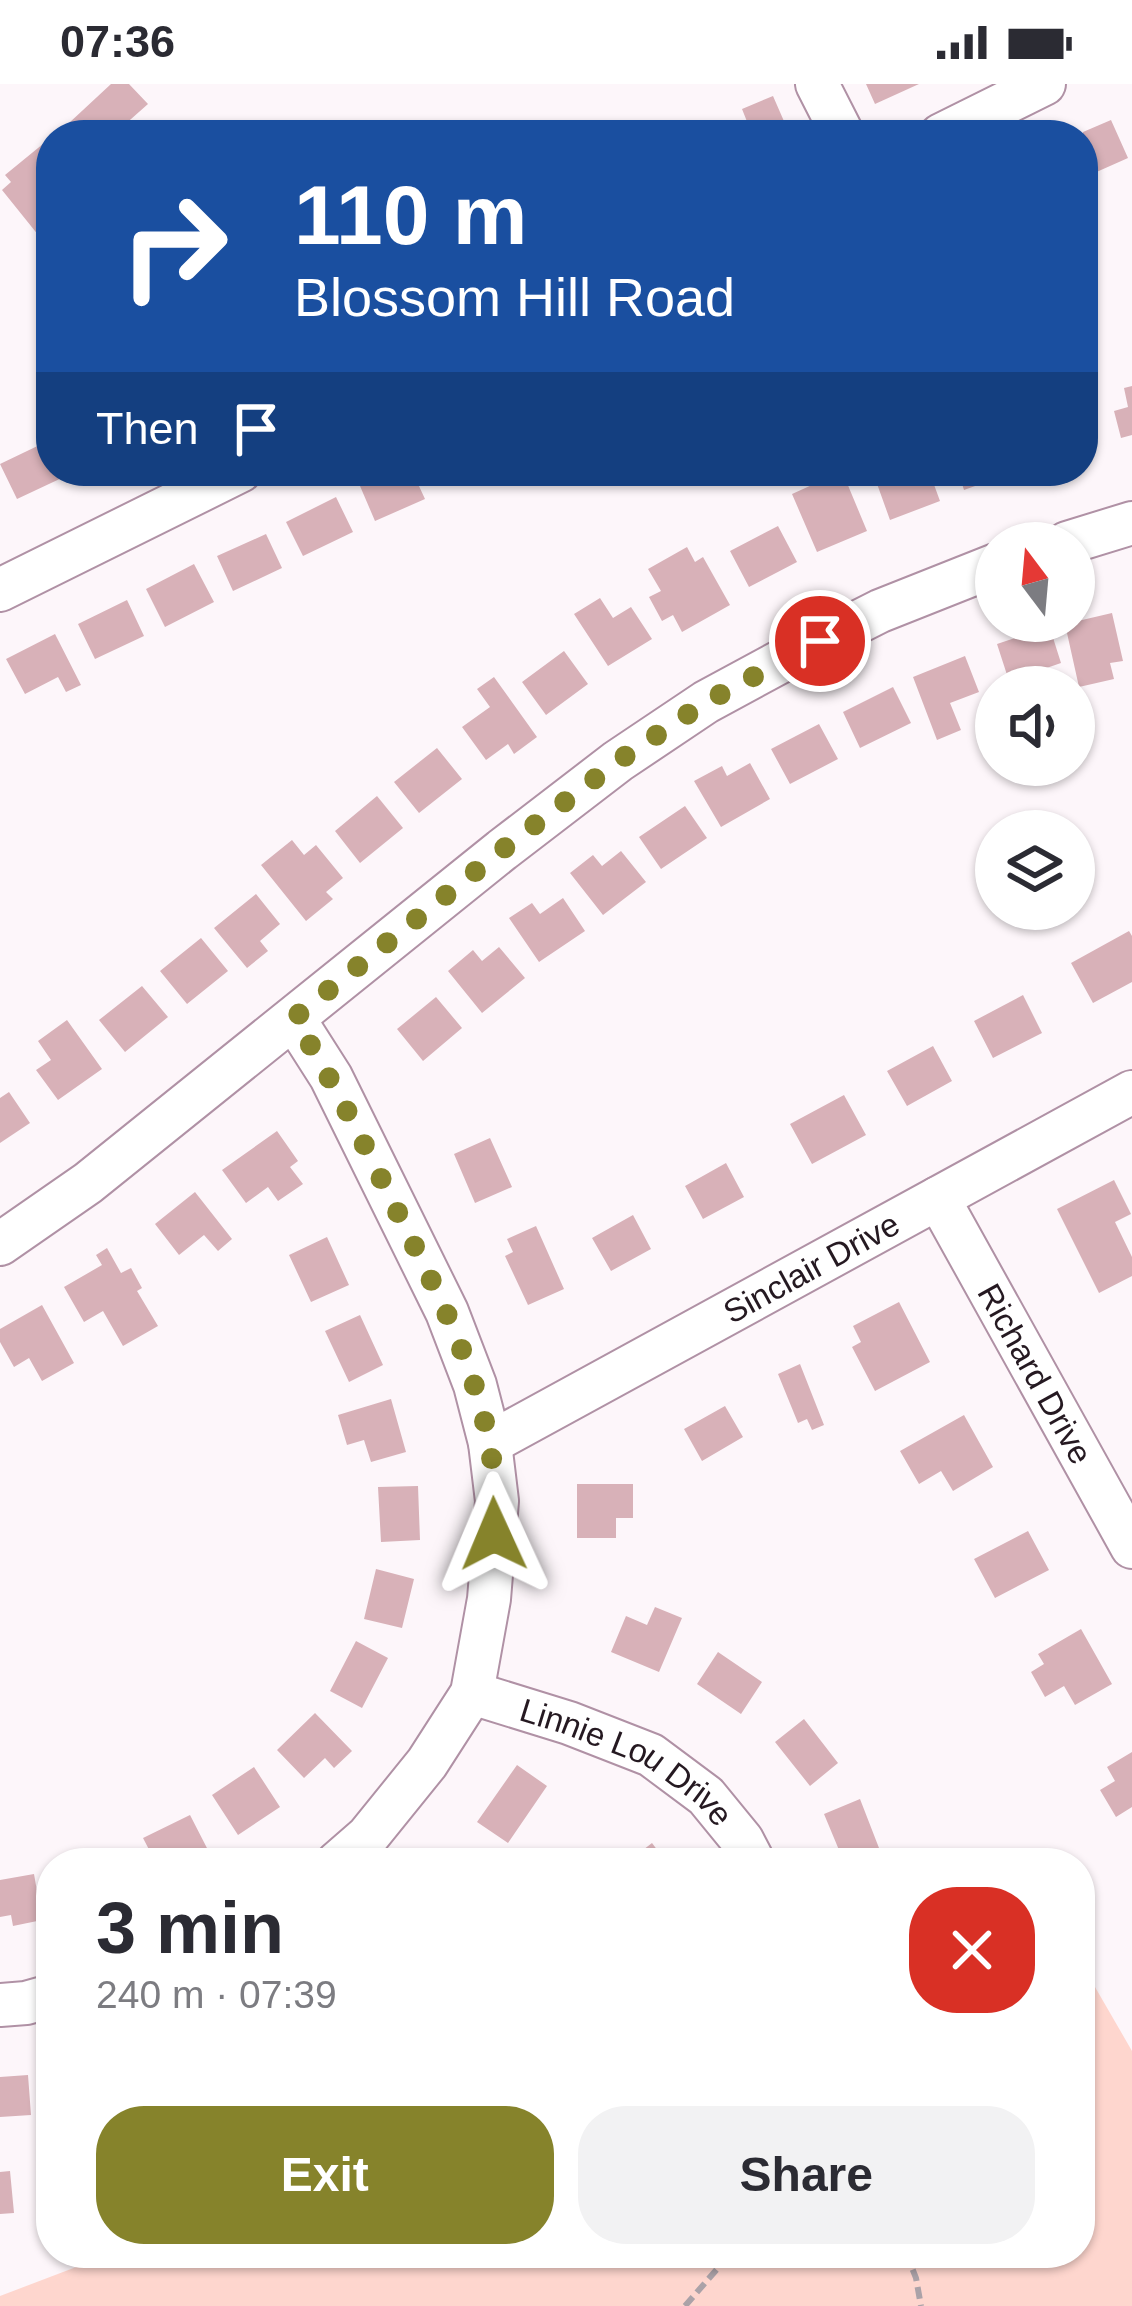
<!DOCTYPE html>
<html lang="en">
<head>
<meta charset="utf-8">
<style>
	body { margin:0; font-family:Arial,sans-serif; background:#f2f2f3; color:#2b2b33; height:100vh; display:flex; flex-direction:column; font-size:45px; white-space:nowrap }
	* { box-sizing:border-box; margin:0 }
	p { font-size:39px; color:#7c7c81 }
	.icon { flex:none; width:66px; height:66px; fill:none; stroke:currentColor; stroke-width:2; stroke-linecap:round; stroke-linejoin:round }
	.map { position:relative; flex:1; overflow:hidden }
	.side { position:absolute; left:36px; top:1764px; width:1059px; height:420px; display:flex; flex-direction:column; background:#fff; border-radius:48px; box-shadow:0 3px 9px #0004 }
	.side>* { flex:none }
	.banner { position:absolute; left:36px; top:36px; width:1062px; height:366px; border-radius:48px; box-shadow:0 3px 9px #0004; background:#1a4fa0; color:#fff; overflow:hidden }
	.needle { width:78px; rotate:344deg }
	.buttons { position:absolute; left:975px; top:438px; display:grid; gap:24px }
	.buttons a { display:grid; place-items:center; width:120px; height:120px; border-radius:50%; background:#fff; box-shadow:0 3px 9px #0004; font-size:60px }
	.pin { position:absolute; display:grid; place-items:center; width:102px; height:102px; color:#fff; margin:-51px; border:6px solid #fff; border-radius:50%; box-shadow:0 3px 12px #0007 }
	.me { position:absolute; width:132px; margin:-66px; rotate:359deg; stroke-linejoin:round; filter:drop-shadow(0 0 9px #0008) }
	.turn { display:flex; align-items:center; gap:42px; height:252px; padding:0 60px; font-size:54px }
	.turn .icon { width:156px; height:156px; stroke-width:2.5 }
	.turn b { display:block; font-size:84px; line-height:102px }
	.then { display:flex; align-items:center; height:114px; padding:0 60px; background:#0003; gap:24px; font-size:45px }
	.round { display:grid; place-items:center; flex:none; width:126px; height:126px; border-radius:48px; background:#f2f2f3 }
	.head { display:flex; align-items:center; justify-content:space-between; height:204px; padding:0 60px }
	h1 { font-size:72px; font-weight:800; line-height:90px }
	.button { display:flex; gap:24px; margin-top:auto; padding:24px 60px }
	.button a { flex:1; height:138px; border-radius:48px; background:#86832b; color:#fff; font-size:48px; font-weight:800; line-height:138px; text-align:center }
	.button a+a { background:#f2f2f3; color:#2b2b33 }
	.status { display:flex; justify-content:space-between; align-items:center; height:84px; padding:0 60px; background:#fff; direction:ltr }
	.status svg { height:33px; fill:currentColor }
	.map>svg:first-child { display:block }
</style>
</head>
<body>
<div class="status"><b>07:36</b><svg viewBox="0 0 49 12"><path d="M0 12V9h3v3zM5 12V6h3v6zM10 12V3h3v9zM15 12V0h3v12zM26 1h20v11H26zM47 4h2v5h-2z"/></svg></div>
<div class="map">
<svg width="1132" height="2222" viewBox="0 0 1132 2222">
	<rect width="100%" height="100%" fill="#fdf6fa"/>
	<path fill="#fed6ce" d="M 1080,1877 L 1132,1967 L 1132,2222 L 0,2222 L 0,2212 L 113,2169 L 1080,2169 Z"/>
	<path fill="#d8b1b8" d="M 111,0 L 129,0 L 148,20 L 113,51 L 80,51 L 69,39 Z
		M 866,0 L 919,0 L 875,20 Z
		M 773,12 L 790,51 L 737,51 L 734,45 L 748,40 L 742,25 Z
		M 1111,36 L 1128,74 L 1083,94 L 1083,48 Z
		M 49,55 L 51,109 L 45,114 L 51,121 L 51,142 L 39,152 L 2,106 L 11,98 L 5,91 Z
		M 1132,302 L 1132,351 L 1121,354 L 1114,327 L 1128,323 L 1124,304 Z
		M 1083,332 L 1093,368 L 1083,370 Z
		M 50,356 L 51,387 L 64,387 L 66,392 L 17,415 L 0,380 Z
		M 394,387 L 412,387 L 425,415 L 375,437 L 360,402 Z
		M 819,387 L 842,387 L 867,447 L 817,468 L 792,410 L 823,396 Z
		M 902,387 L 929,387 L 940,417 L 890,436 L 876,397 Z
		M 958,387 L 1014,387 L 1014,388 L 964,406 Z
		M 336,413 L 353,448 L 303,472 L 286,438 Z
		M 778,442 L 797,478 L 749,503 L 730,467 Z
		M 266,450 L 282,484 L 233,507 L 217,472 Z
		M 687,463 L 695,478 L 703,473 L 730,521 L 682,548 L 673,531 L 662,537 L 649,513 L 661,507 L 648,485 Z
		M 194,480 L 214,518 L 165,543 L 146,505 Z
		M 600,514 L 613,534 L 631,523 L 652,555 L 608,582 L 574,530 Z
		M 127,516 L 144,552 L 95,575 L 78,540 Z
		M 1112,529 L 1123,577 L 1110,579 L 1114,595 L 1079,603 L 1065,540 Z
		M 1020,537 L 1041,537 L 1043,543 L 1049,541 L 1061,579 L 1009,597 L 997,560 L 1018,553 L 1013,539 Z
		M 55,550 L 81,601 L 66,608 L 58,593 L 25,610 L 6,575 Z
		M 564,567 L 588,600 L 546,631 L 522,598 Z
		M 965,572 L 979,608 L 950,619 L 961,646 L 937,656 L 913,593 Z
		M 494,593 L 537,653 L 514,670 L 508,660 L 486,676 L 462,643 L 490,623 L 477,605 Z
		M 893,603 L 911,639 L 860,664 L 843,628 Z
		M 819,640 L 838,675 L 790,700 L 771,665 Z
		M 437,664 L 462,695 L 419,729 L 394,698 Z
		M 750,679 L 770,715 L 721,743 L 694,697 L 722,682 L 727,692 Z
		M 377,712 L 403,744 L 360,779 L 335,747 Z
		M 685,722 L 707,754 L 661,785 L 639,753 Z
		M 292,756 L 304,771 L 316,761 L 343,794 L 326,808 L 333,815 L 306,837 L 261,781 Z
		M 621,767 L 646,798 L 603,831 L 570,789 L 593,771 L 602,782 Z
		M 256,810 L 280,840 L 260,857 L 268,867 L 247,884 L 214,844 Z
		M 563,814 L 585,847 L 539,878 L 509,834 L 532,819 L 540,830 Z
		M 1129,847 L 1132,852 L 1132,898 L 1093,919 L 1071,879 Z
		M 201,854 L 228,887 L 187,920 L 160,887 Z
		M 499,863 L 525,894 L 482,929 L 448,887 L 473,866 L 482,877 Z
		M 142,902 L 168,933 L 125,968 L 99,936 Z
		M 1023,911 L 1042,949 L 993,974 L 974,937 Z
		M 436,913 L 462,944 L 423,977 L 397,945 Z
		M 67,936 L 102,985 L 58,1016 L 36,986 L 51,976 L 38,957 Z
		M 933,962 L 952,997 L 907,1022 L 887,987 Z
		M 9,1008 L 30,1039 L 0,1059 L 0,1014 Z
		M 844,1011 L 866,1051 L 812,1080 L 790,1040 Z
		M 277,1047 L 298,1077 L 290,1083 L 303,1100 L 278,1117 L 268,1103 L 246,1119 L 222,1086 Z
		M 490,1054 L 512,1103 L 475,1119 L 454,1070 Z
		M 726,1079 L 744,1113 L 703,1135 L 685,1102 Z
		M 1114,1096 L 1131,1130 L 1115,1138 L 1132,1173 L 1132,1192 L 1099,1209 L 1057,1125 Z
		M 195,1108 L 232,1155 L 218,1167 L 204,1151 L 179,1171 L 155,1140 Z
		M 633,1131 L 651,1165 L 611,1187 L 592,1154 Z
		M 536,1142 L 564,1205 L 528,1221 L 505,1172 L 513,1168 L 507,1155 Z
		M 327,1153 L 349,1201 L 311,1218 L 289,1171 Z
		M 107,1164 L 121,1189 L 131,1184 L 142,1204 L 137,1207 L 158,1242 L 123,1262 L 103,1227 L 84,1238 L 64,1203 L 102,1181 L 96,1171 Z
		M 899,1218 L 930,1278 L 875,1307 L 852,1263 L 861,1258 L 853,1242 Z
		M 42,1221 L 74,1279 L 42,1297 L 29,1274 L 14,1283 L 0,1258 L 0,1245 Z
		M 360,1231 L 383,1281 L 349,1298 L 325,1247 Z
		M 800,1280 L 824,1341 L 812,1346 L 807,1335 L 798,1339 L 778,1290 Z
		M 391,1315 L 406,1368 L 371,1378 L 364,1356 L 347,1361 L 338,1331 Z
		M 725,1322 L 743,1353 L 702,1377 L 684,1345 Z
		M 964,1331 L 993,1383 L 953,1407 L 941,1387 L 919,1400 L 900,1367 Z
		M 577,1400 L 633,1400 L 633,1434 L 616,1434 L 616,1454 L 577,1454 Z
		M 418,1402 L 420,1456 L 381,1458 L 378,1403 Z
		M 1028,1447 L 1049,1486 L 995,1514 L 974,1475 Z
		M 376,1485 L 414,1495 L 402,1544 L 364,1535 Z
		M 655,1523 L 682,1534 L 659,1588 L 611,1568 L 626,1532 L 647,1541 Z
		M 1081,1545 L 1112,1600 L 1075,1621 L 1064,1602 L 1045,1613 L 1031,1588 L 1044,1580 L 1038,1570 Z
		M 356,1557 L 388,1574 L 362,1624 L 330,1607 Z
		M 718,1568 L 762,1598 L 741,1630 L 697,1600 Z
		M 315,1629 L 352,1667 L 334,1684 L 325,1674 L 304,1694 L 277,1666 Z
		M 804,1635 L 838,1679 L 810,1702 L 775,1658 Z
		M 1132,1668 L 1132,1723 L 1116,1733 L 1100,1706 L 1115,1697 L 1107,1683 Z
		M 517,1681 L 547,1702 L 508,1759 L 477,1738 Z
		M 254,1683 L 280,1723 L 238,1751 L 212,1711 Z
		M 860,1715 L 879,1764 L 844,1778 L 824,1730 Z
		M 190,1731 L 209,1768 L 187,1779 L 156,1779 L 143,1754 Z
		M 652,1759 L 667,1779 L 626,1779 Z
		M 109,1767 L 113,1779 L 77,1779 L 76,1778 Z
		M 34,1790 L 42,1836 L 13,1842 L 11,1831 L 0,1833 L 0,1796 Z
		M 28,1991 L 31,2031 L 0,2033 L 0,1993 Z
		M 10,2087 L 14,2129 L 0,2130 L 0,2088 Z"/>
	<g fill="none" stroke-linecap="round" stroke-linejoin="round">
		<defs>
			<g id="minor">
				<path d="M 817,0 L 843,51"/>
				<path d="M 941,51 L 1044,0"/>
				<path d="M 1067,459 L 1132,439"/>
				<path d="M 0,506 L 240,387"/>
				<path d="M 294,935 L 331,993 L 447,1228 L 475,1301 L 490,1359 L 497,1417 L 489,1515 L 472,1609 L 427,1679 L 368,1752 L 337,1779"/>
				<path id="s1" d="M 938,1114 L 1132,1463"/>
				<path d="M 0,1160 L 88,1099 L 502,766 L 618,677 L 706,618 L 791,572 L 880,527 L 996,481"/>
				<path id="s2" d="M 490,1359 L 1132,1008"/>
				<path id="s3" d="M 472,1609 L 569,1639 L 651,1671 L 706,1712 L 742,1756 L 754,1779"/>
				<path d="M 0,1921 L 26,1919 L 51,1912"/>
			</g>
		</defs>
		<use href="#minor" stroke="#b091a5" stroke-width="46"/>
		<path stroke="#aba2a8" stroke-width="6" stroke-dasharray="12 6" stroke-linecap="butt" d="M 906,2169 L 916,2194 L 921,2222
			M 685,2222 L 731,2169"/>
		<use href="#minor" stroke="#fff" stroke-width="42"/>
	</g>
	<g fill="none" stroke-linecap="round" stroke-linejoin="round">
		<path stroke="#86832b" stroke-width="21" stroke-dasharray="0 37.8" d="M 494,1450 C 504,1331 445,1224 394,1121 C 363,1057 332,995 294,934 L 502,766 L 618,677 L 706,618 L 820,557"/>
	</g>
	<g text-anchor="middle" stroke-width="10" stroke-linejoin="round" paint-order="stroke">
		<g font-size="33" fill="#251921" stroke="#fdf6fa">
			<text dy="12" stroke="none"><textPath href="#s2" startOffset="366">Sinclair Drive</textPath></text>
			<text dy="12" stroke="none"><textPath href="#s1" startOffset="201">Richard Drive</textPath></text>
			<text dy="12" stroke="none"><textPath href="#s3" startOffset="171">Linnie Lou Drive</textPath></text>
		</g>
	</g>
</svg>
<div class="buttons">
<a><svg class="needle" viewBox="-14 -14 28 28"><path d="M0-13l5 13h-10z" fill="#e53935"/><path d="M0 13l5-13h-10z" fill="#7c7c81"/></svg></a>
<a><svg class="icon" aria-label="sound" viewBox="0 0 24 24"><path d="M4 9h4l5-4v14l-5-4H4zM17 9q2 3 0 6"/></svg></a>
<a><svg class="icon" aria-label="layers" viewBox="0 0 24 24"><path d="M12 4l9 5-9 5-9-5zM3 14l9 5 9-5"/></svg></a>
</div>
<div class="pin" style="left:820px;top:557px;background:#d93025"><svg class="icon" aria-label="arrive" viewBox="0 0 24 24"><path d="M6 21V4h12l-3 4 3 4H6"/></svg></div>
<svg class="me" style="left:494px;top:1450px" viewBox="-20 -20 40 40"><path d="M0-17L14 15 0 8-14 15z" fill="#86832b" stroke="#fff" stroke-width="4"/></svg>
<div class="banner">
<div class="turn"><svg class="icon" aria-label="right" viewBox="0 0 24 24"><path d="M7 20v-9h11M14 6l5 5-5 5"/></svg><div><b>110 m</b>Blossom Hill Road</div></div>
<div class="then">Then<svg class="icon" aria-label="arrive" viewBox="0 0 24 24"><path d="M6 21V4h12l-3 4 3 4H6"/></svg></div>
</div>
<section class="side">
<div class="head"><div><h1>3 min</h1><p>240 m · 07:39</p></div><a class="round" style="background:#d93025;color:#fff"><svg class="icon" aria-label="close" viewBox="0 0 24 24"><path d="M6 6l12 12M18 6L6 18"/></svg></a></div>
<div class="button"><a>Exit</a><a>Share</a></div>
</section>
</div>
</body>
</html>
